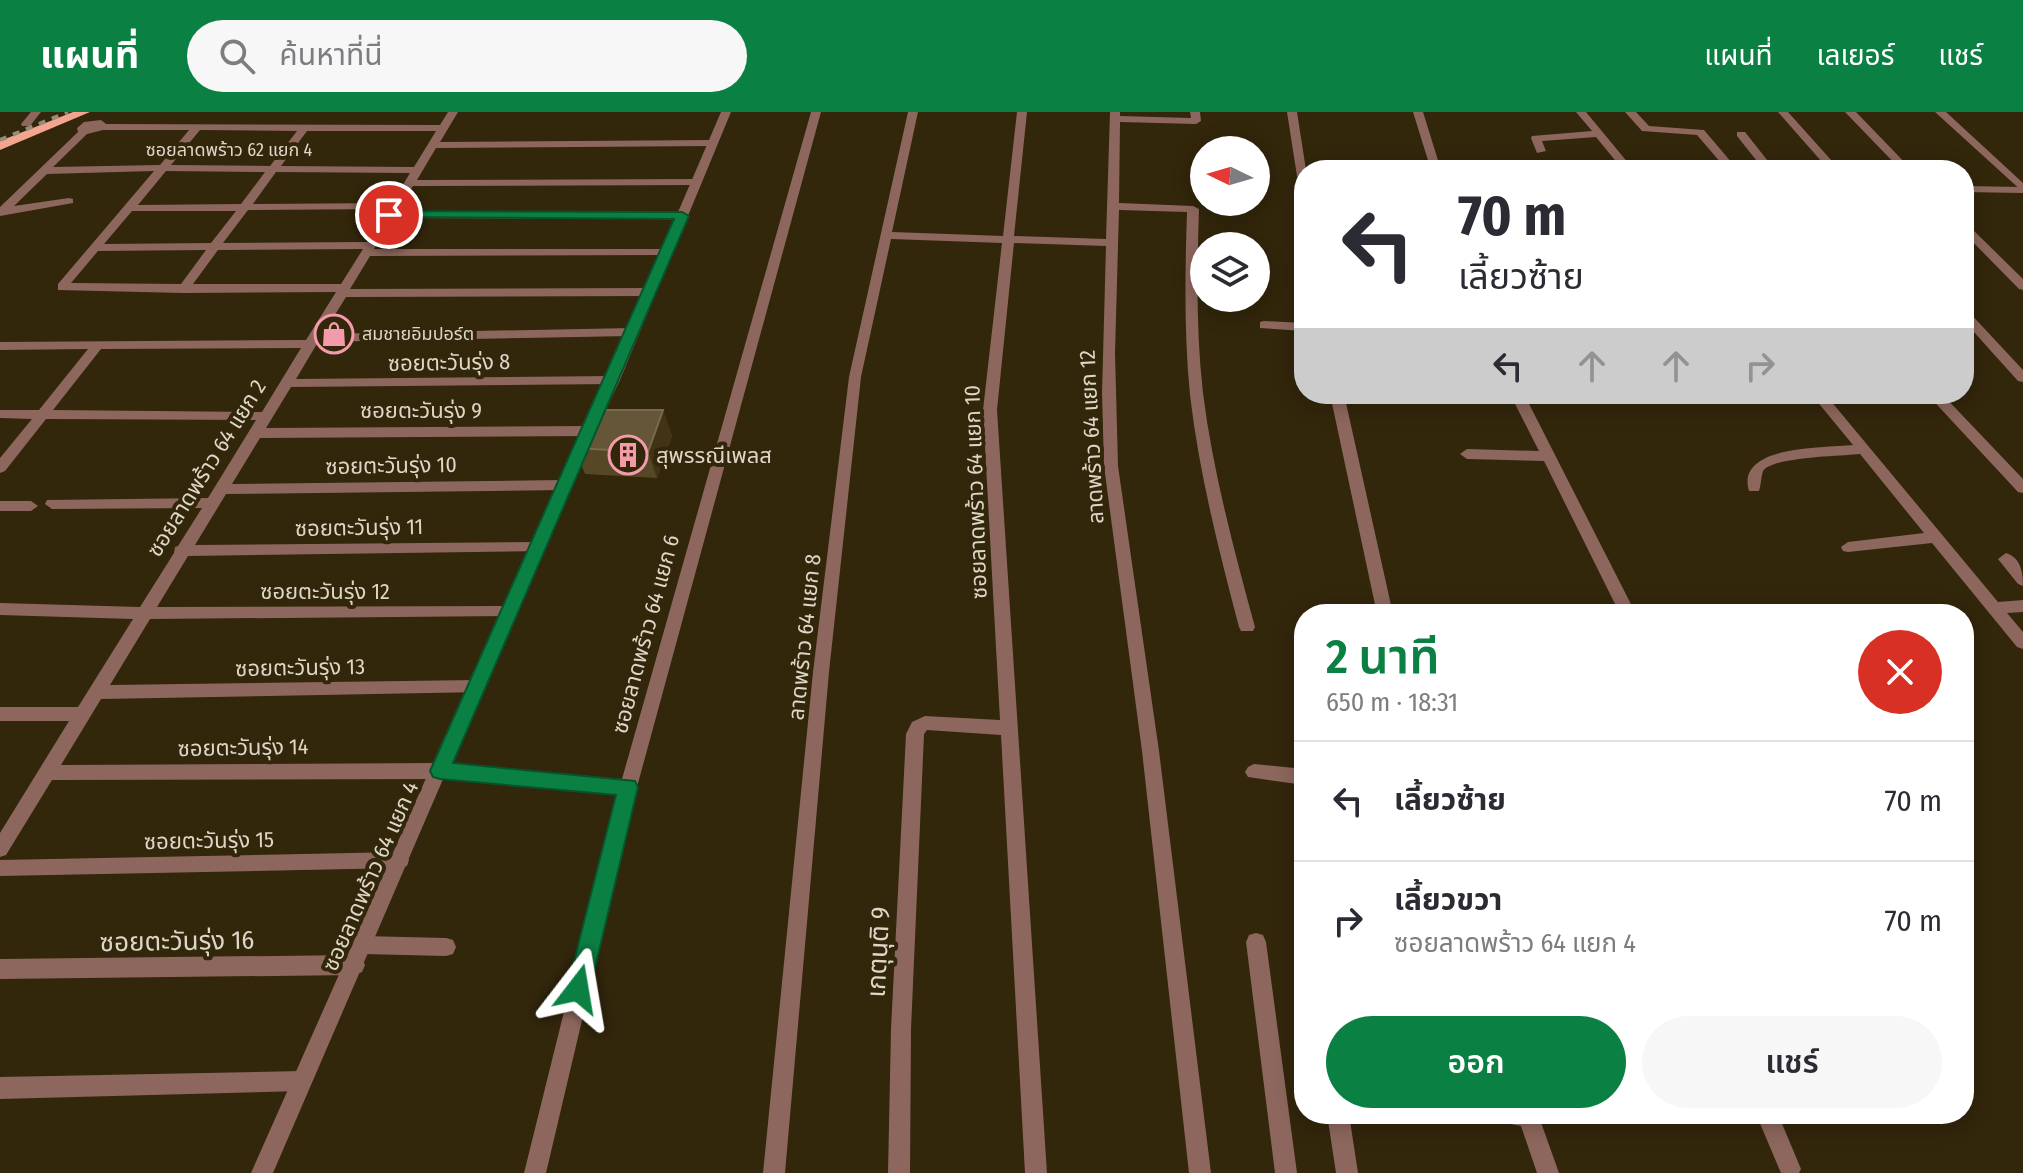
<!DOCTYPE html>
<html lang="th">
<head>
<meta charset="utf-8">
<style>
	body { margin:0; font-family:"Fira Sans Condensed","Noto Sans Thai",sans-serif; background:#f7f7f7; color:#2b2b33; height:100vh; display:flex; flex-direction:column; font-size:30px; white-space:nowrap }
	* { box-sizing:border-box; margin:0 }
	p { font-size:26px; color:#7c7c81 }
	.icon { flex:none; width:44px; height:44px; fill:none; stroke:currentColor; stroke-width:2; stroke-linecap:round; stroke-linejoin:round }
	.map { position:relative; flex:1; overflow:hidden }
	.drawer { position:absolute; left:1294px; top:492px; width:680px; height:520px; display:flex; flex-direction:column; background:#fff; border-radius:32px; box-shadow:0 4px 20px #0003 }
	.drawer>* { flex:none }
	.banner { position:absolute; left:1294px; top:48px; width:680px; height:244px; border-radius:32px; box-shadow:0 4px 20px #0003; background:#fff; color:#2b2b33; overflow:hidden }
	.needle { width:52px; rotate:275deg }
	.fabs { position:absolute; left:1190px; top:24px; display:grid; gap:16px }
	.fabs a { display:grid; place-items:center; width:80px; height:80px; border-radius:50%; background:#fff; box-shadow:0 4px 20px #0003; font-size:40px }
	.pin { position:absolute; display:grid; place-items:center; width:68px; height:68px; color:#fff; margin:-34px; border:4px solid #fff; border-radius:50%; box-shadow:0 2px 8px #0007 }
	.me { position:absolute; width:88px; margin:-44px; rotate:14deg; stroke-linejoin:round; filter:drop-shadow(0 0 6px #0008) }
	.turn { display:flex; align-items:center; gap:28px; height:168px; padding:0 32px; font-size:36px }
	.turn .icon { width:104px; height:104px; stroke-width:2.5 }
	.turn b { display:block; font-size:56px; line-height:68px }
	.lanes { display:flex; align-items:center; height:76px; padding:0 32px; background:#0003; justify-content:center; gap:40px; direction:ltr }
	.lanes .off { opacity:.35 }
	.round { display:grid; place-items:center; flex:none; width:84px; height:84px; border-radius:42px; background:#f7f7f7 }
	.summary { display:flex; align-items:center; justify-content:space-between; height:136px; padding:0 32px }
	h1 { font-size:48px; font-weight:600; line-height:60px; color:#0b8043 }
	.primary-button { display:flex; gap:16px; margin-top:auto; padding:16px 32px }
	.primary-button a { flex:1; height:92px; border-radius:48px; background:#0b8043; color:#fff; font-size:32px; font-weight:600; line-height:92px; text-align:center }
	.primary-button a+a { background:#f7f7f7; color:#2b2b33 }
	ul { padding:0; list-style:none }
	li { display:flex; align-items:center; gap:24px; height:120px; padding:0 32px; border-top:2px solid #e1e1e2 }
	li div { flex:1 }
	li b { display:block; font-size:30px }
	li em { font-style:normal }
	header { display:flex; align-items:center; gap:48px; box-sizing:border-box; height:112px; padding:0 40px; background:#0b8043; color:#fff }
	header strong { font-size:38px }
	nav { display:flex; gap:44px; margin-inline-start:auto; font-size:28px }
	.search { width:560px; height:72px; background:#f7f7f7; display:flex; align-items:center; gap:20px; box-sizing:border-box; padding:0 28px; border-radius:44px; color:#7c7c81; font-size:30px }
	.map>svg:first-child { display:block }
</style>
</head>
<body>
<header>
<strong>แผนที่</strong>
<div class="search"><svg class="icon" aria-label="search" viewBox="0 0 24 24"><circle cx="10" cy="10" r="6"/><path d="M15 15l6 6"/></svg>ค้นหาที่นี่</div>
<nav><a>แผนที่</a><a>เลเยอร์</a><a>แชร์</a></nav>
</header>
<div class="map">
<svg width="2023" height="1061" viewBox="0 0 2023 1061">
	<rect width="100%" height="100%" fill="#32260b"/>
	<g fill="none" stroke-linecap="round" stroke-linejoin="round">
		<path fill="#8d675d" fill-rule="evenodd" d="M 31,0 L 41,0 L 30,14 L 22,14 L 21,12 Z
			M 448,0 L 458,0 L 440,30 L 713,28 L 718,31 L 713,34 L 436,36 L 417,68 L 697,67 L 702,70 L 697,73 L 413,74 L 397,100 L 682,101 L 688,104 L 682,107 L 393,106 L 374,137 L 668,137 L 674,140 L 668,143 L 370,144 L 350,177 L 648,176 L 654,180 L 648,184 L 346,185 L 323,222 L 632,216 L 638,220 L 632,224 L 318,230 L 296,267 L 613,264 L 620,268 L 613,272 L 291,275 L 266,316 L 588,314 L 595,319 L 588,324 L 260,326 L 232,372 L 563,368 L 570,373 L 563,378 L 226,382 L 195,433 L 539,430 L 544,431 L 546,435 L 544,439 L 188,444 L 157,495 L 507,494 L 515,500 L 513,504 L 150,507 L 110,573 L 477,568 L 483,570 L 485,575 L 483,580 L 101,587 L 61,653 L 440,651 L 622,667 L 811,0 L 821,0 L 637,675 L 546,1061 L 524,1061 L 618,682 L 440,667 L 52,668 L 6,743 L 0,745 L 0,721 L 69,609 L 0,609 L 0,595 L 78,595 L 133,507 L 0,503 L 0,491 L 140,495 L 174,441 L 175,435 L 178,434 L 202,396 L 52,397 L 45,392 L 47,388 L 208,386 L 256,308 L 46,307 L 5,359 L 0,361 L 0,346 L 32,307 L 0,306 L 0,298 L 39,298 L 88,237 L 0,238 L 0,230 L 306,228 L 336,180 L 183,181 L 58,178 L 58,172 L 154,59 L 47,62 L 14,94 L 69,86 L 73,87 L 73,91 L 0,104 L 0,95 L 78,20 L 77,16 L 84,10 L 101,8 L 106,12 L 440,13 ZM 103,18 L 189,18 L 160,53 L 53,55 L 87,22 ZM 200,18 L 297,19 L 270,54 L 171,53 ZM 307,19 L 436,19 L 414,55 L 281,54 ZM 166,59 L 265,60 L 241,92 L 138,93 ZM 276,60 L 410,61 L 392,91 L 253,92 ZM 387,97 L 367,130 L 223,131 L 248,98 ZM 132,99 L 236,99 L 211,131 L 104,132 ZM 363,137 L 341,172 L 193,172 L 218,138 ZM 206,138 L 181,172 L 71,171 L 98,139 ZM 301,236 L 262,300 L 53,298 L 101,237 Z
			M 908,0 L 918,0 L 892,120 L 1003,124 L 1017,0 L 1027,0 L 1014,124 L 1106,127 L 1110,0 L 1120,0 L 1120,4 L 1191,6 L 1190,0 L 1200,0 L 1201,9 L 1196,12 L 1120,10 L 1119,91 L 1193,94 L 1199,97 C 1197,158 1196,220 1203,281 C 1213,360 1234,438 1255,515 L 1253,519 L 1241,519 L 1239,515 C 1219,439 1199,361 1190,283 C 1184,222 1185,161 1187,100 L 1119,98 L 1115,241 L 1118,354 L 1159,639 L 1211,1061 L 1189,1061 L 1142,639 L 1104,354 L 1102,281 L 1106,134 L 1014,131 L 997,298 L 1047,1061 L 1025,1061 L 1001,623 L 927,618 L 924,622 L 911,917 L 910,1061 L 888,1061 L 891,917 L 906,622 L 912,610 L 925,604 L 1000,608 L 983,298 L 1002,131 L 891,127 L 861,265 L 829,560 L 785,1061 L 763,1061 L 813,560 L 849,265 Z
			M 1287,0 L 1297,0 L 1306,58 L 1304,58 L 1304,80 L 1299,77 Z
			M 1413,0 L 1423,0 L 1441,58 L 1431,58 Z
			M 1576,0 L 1586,0 L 1634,58 L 1623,58 L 1596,25 L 1542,29 L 1546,39 L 1537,41 L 1531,26 L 1532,24 L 1592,19 Z
			M 1625,0 L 1636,0 L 1649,14 L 1704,18 L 1738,58 L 1727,58 L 1697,23 L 1642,19 Z
			M 1778,0 L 1788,0 L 1840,58 L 1829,58 Z
			M 1845,0 L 1856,0 L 1912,58 L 1901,58 Z
			M 1737,20 L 1745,20 L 1775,58 L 1764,58 L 1737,24 Z
			M 1964,74 L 2023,75 L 2023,81 L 1964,80 Z
			M 1964,112 L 1968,113 L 2023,167 L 2023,178 L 2019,177 L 1964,121 Z
			M 1964,198 L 1968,199 L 2023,258 L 2023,270 L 2018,269 L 1964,209 Z
			M 1264,209 L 1304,211 L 1304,219 L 1260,216 L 1260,210 Z
			M 1330,282 L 1344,282 L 1393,502 L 1377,502 Z
			M 1510,282 L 1524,282 L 1636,502 L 1620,502 L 1544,349 L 1467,347 L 1460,342 L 1467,337 L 1539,339 Z
			M 1811,282 L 1825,282 L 1998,490 L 2023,488 L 2023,500 L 2007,501 L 2023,520 L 2023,537 L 2017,535 L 1932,431 L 1848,440 L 1843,439 L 1841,435 L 1848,430 L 1924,421 L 1860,342 C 1843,344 1771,345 1763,359 C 1761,365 1761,373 1759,379 L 1749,379 C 1735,333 1824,336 1853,333 Z
			M 1927,282 L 1942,282 L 2023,367 L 2023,381 L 2018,380 Z
			M 0,389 L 31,389 L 38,394 L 31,399 L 0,399 Z
			M 2006,441 C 2021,446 2023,460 2023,474 L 2018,472 L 1998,447 Z
			M 1254,652 L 1304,657 L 1304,673 L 1248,665 L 1245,660 L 1248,655 Z
			M 400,740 L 407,742 L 409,748 L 407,754 L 400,756 L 0,764 L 0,748 Z
			M 1256,821 L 1263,823 L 1266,830 L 1297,1061 L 1275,1061 L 1246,830 L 1249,823 Z
			M 363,824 L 446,826 L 453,828 L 456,835 L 453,842 L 446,844 L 363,842 L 356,840 L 353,833 L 356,826 Z
			M 355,843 L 362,846 L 365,853 L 362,860 L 355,863 L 0,867 L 0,847 Z
			M 302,959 L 309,962 L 312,969 L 309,976 L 302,979 L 0,987 L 0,965 Z
			M 1327,1002 L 1349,1002 L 1358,1061 L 1336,1061 Z
			M 1497,1002 L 1538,1002 L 1559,1061 L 1537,1061 L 1521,1014 L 1500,1010 Z
			M 1756,1002 L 1778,1002 L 1801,1057 L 1799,1061 L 1781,1061 Z"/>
		<path fill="#8d675d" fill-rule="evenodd" d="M 721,0 L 731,0 L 620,268 L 570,373 L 273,1061 L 251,1061 L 556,373 L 606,268 Z
			M 1935,0 L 1946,0 L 2023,71 L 2023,80 Z"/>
		<path fill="#f3a590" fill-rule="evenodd" d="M 73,0 L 90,0 L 0,38 L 0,29 Z"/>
		<path stroke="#968c78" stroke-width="4" stroke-dasharray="7 7" stroke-linecap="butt" d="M 0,28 L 68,0"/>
	</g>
	<path fill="#564726" d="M 663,298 L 672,324 L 657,366 L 585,362 L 574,336 Z"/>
	<path fill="#423314" d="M 663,298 L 672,324 L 657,366 L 648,340 Z"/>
	<path fill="#655637" stroke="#786a4e" stroke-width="2" d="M 590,298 L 663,298 L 648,340 L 574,336 Z"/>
	<path fill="#0b8043" stroke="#07532c" stroke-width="2" d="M 389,99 L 682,100 L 689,104 L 453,651 L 635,669 L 638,675 L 590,877 L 586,885 L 578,888 L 570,885 L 567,877 L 616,683 L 440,667 L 433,665 L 430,659 L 674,107 L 385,105 L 385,100 Z"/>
	<defs>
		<symbol id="shop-ring" viewBox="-11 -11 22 22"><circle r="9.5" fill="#32260b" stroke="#f39aab" stroke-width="1.5"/><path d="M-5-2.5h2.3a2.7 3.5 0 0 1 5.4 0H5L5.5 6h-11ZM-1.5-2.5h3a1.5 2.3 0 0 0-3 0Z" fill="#f39aab"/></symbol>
		<symbol id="building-ring" viewBox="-11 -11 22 22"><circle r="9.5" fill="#32260b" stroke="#f39aab" stroke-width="1.5"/><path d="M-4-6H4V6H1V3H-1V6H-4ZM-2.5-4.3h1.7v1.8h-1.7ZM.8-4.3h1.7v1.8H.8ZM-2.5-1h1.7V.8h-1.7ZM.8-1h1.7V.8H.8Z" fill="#f39aab"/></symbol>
	</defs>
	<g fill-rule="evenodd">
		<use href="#shop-ring" x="312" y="200" width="44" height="44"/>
		<use href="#building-ring" x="606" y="321" width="44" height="44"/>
	</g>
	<g text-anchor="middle" stroke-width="8" stroke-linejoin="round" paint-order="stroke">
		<g font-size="18" fill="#ded6c7" stroke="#32260b">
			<text x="229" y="44">ซอยลาดพร้าว 62 แยก 4</text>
		</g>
		<g font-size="18" fill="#ded6c7" stroke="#32260b" text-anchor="start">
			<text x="362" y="228">สมชายอิมปอร์ต</text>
		</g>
		<g font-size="22" fill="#ded6c7" stroke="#32260b">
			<text transform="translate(449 250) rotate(-1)" y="8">ซอยตะวันรุ่ง 8</text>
			<text x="421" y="306">ซอยตะวันรุ่ง 9</text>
			<text transform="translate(1091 325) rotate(-93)" y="8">ลาดพร้าว 64 แยก 12</text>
			<text transform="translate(391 353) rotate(-1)" y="8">ซอยตะวันรุ่ง 10</text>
			<text transform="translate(206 356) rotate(-58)" y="8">ซอยลาดพร้าว 64 แยก 2</text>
			<text transform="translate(975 380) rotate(-92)" y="8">ซอยลาดพร้าว 64 แยก 10</text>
			<text transform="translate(359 415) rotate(-1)" y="8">ซอยตะวันรุ่ง 11</text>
			<text x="325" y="487">ซอยตะวันรุ่ง 12</text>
			<text transform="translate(645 522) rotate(-75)" y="8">ซอยลาดพร้าว 64 แยก 6</text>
			<text transform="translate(804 525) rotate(-84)" y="8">ลาดพร้าว 64 แยก 8</text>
			<text transform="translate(300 555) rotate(-1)" y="8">ซอยตะวันรุ่ง 13</text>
			<text transform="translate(243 635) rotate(-1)" y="8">ซอยตะวันรุ่ง 14</text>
			<text transform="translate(209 728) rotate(-1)" y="8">ซอยตะวันรุ่ง 15</text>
			<text transform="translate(370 764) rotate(-66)" y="8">ซอยลาดพร้าว 64 แยก 4</text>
		</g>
		<g font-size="22" fill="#ded6c7" stroke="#32260b" text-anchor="start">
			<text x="656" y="351">สุพรรณีเพลส</text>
		</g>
		<g font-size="26" fill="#ded6c7" stroke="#32260b">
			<text transform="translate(177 829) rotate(-1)" y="9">ซอยตะวันรุ่ง 16</text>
			<text transform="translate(878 840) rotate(-87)" y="9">เกตุนุติ 9</text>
		</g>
	</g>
</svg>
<div class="fabs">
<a><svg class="needle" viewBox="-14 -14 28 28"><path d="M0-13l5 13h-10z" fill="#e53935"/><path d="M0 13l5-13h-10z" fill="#7c7c81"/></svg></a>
<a><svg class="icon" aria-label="layers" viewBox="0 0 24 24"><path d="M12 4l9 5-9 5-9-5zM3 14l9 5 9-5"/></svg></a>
</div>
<div class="pin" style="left:389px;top:103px;background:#d93025"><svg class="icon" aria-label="arrive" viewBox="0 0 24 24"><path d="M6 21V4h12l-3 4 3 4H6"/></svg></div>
<svg class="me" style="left:578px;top:877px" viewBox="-20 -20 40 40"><path d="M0-17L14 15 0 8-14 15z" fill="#0b8043" stroke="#fff" stroke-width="4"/></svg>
<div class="banner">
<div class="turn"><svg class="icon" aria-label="left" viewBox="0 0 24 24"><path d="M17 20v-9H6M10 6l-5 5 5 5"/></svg><div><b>70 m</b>เลี้ยวซ้าย</div></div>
<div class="lanes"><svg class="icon" aria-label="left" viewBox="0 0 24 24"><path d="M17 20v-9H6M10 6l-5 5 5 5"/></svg><svg class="icon off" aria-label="ahead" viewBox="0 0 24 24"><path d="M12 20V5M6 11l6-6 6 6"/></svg><svg class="icon off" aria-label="ahead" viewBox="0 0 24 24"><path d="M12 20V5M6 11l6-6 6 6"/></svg><svg class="icon off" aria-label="right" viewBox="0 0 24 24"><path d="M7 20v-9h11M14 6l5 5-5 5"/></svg></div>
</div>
<section class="drawer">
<div class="summary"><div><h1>2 นาที</h1><p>650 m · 18:31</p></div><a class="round" style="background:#d93025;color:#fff"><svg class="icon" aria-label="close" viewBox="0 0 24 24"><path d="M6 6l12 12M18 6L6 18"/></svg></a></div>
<ul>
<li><svg class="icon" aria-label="left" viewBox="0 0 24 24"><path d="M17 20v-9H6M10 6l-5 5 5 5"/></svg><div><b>เลี้ยวซ้าย</b></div><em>70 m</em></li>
<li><svg class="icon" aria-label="right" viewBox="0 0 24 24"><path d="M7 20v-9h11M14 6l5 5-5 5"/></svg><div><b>เลี้ยวขวา</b><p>ซอยลาดพร้าว 64 แยก 4</p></div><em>70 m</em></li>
</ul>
<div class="primary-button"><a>ออก</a><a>แชร์</a></div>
</section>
</div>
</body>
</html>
